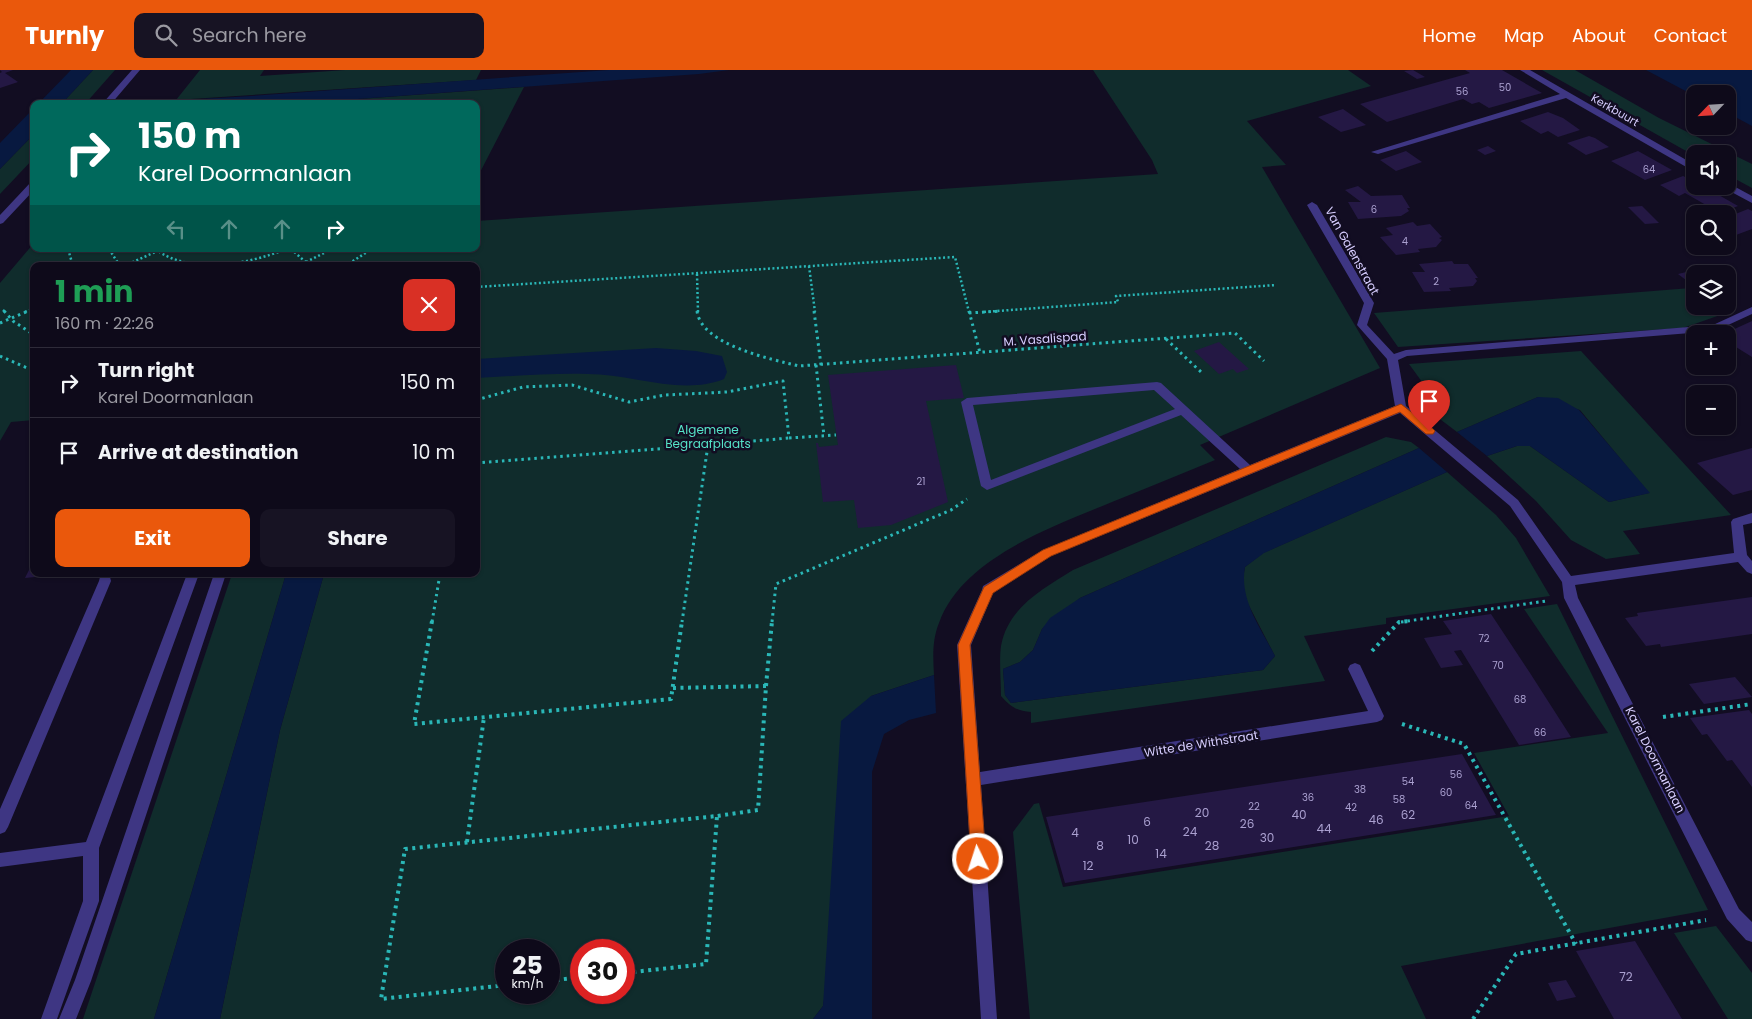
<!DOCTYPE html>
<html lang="en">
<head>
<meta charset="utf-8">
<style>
	body { margin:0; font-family:Poppins,sans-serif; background:#171323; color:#f1f3f6; height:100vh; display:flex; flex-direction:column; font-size:19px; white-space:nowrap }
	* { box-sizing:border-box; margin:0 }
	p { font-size:16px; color:#9b9aa2 }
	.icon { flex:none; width:28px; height:28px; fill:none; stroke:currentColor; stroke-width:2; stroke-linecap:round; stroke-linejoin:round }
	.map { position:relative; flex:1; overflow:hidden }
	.drawer { position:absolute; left:30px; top:192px; width:450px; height:315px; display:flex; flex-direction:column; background:#0e0a1a; border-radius:10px; box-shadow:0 1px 4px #0004,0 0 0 1px #2e2b39 }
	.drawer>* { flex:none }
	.hud { position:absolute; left:30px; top:30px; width:450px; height:152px; border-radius:10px; box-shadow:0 1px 4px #0004,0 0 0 1px #2e2b39; background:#00695c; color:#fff; overflow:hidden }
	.needle { width:32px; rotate:245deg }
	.buttons { position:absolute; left:1686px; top:15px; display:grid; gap:10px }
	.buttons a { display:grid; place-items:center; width:50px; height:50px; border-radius:10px; background:#0e0a1a; box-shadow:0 1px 4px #0004,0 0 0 1px #2e2b39; font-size:25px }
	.speed { position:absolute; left:495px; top:869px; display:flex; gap:10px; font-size:25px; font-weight:700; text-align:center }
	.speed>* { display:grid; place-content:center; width:65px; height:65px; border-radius:50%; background:#0e0a1a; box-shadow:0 1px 4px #0004,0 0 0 1px #2e2b39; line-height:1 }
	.speed small { font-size:12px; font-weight:400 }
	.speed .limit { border:8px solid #d22; background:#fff; color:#111 }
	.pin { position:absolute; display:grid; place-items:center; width:42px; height:42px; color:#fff; margin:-51px -21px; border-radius:50% 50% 50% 0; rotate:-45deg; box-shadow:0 0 5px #0007 }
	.pin .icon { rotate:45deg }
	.me { position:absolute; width:55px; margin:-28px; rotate:356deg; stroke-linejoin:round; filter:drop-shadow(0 0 4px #0008) }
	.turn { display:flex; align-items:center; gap:18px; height:105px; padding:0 25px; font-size:22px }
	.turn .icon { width:65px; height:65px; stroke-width:2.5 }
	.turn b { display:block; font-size:35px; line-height:42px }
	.lanes { display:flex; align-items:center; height:48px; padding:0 25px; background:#0003; justify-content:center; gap:25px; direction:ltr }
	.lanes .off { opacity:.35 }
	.round { display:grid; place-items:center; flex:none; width:52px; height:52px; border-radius:10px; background:#171323 }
	.headline { display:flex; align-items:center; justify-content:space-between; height:85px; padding:0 25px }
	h1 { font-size:30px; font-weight:700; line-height:38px; color:#1e9e55 }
	.button { display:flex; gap:10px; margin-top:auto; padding:10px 25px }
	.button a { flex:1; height:58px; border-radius:10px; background:#ea580c; color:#fff; font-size:20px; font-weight:700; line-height:58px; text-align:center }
	.button a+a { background:#171323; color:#f1f3f6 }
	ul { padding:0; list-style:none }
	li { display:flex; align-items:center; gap:15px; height:70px; padding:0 25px; border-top:1px solid #2e2b39 }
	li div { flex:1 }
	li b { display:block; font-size:19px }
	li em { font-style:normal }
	header { display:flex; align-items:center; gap:30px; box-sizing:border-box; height:70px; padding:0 25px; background:#ea580c; color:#fff }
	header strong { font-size:24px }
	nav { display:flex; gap:28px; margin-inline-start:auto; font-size:18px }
	.search { width:350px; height:45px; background:#171323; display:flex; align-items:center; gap:12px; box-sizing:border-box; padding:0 18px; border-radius:10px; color:#9b9aa2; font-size:19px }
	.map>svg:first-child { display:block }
</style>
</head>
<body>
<header>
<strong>Turnly</strong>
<div class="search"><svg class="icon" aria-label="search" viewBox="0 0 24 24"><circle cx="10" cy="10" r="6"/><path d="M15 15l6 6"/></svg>Search here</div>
<nav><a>Home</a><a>Map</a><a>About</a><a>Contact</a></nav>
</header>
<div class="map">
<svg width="1752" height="949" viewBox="0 0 1752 949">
	<rect width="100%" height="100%" fill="#120d22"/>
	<path fill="#102c2c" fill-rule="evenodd" d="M 93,0 L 115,0 L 85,34 L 66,33 L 66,29 Z
		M 200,0 L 264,0 L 260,6 L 345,0 L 481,0 L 476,10 L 176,30 Z
		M 1093,0 L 1348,0 L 1371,16 L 1247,51 L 1286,95 L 1262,97 L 1380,298 L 1200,375 L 1215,390 C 1181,404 1147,418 1112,432 C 1054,456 962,488 939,553 C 932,570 933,587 934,605 L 871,626 L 823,936 L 813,949 L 220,949 L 280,660 L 324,504 L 476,504 L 476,196 L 34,196 L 34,350 L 11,352 L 0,371 L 0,213 L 34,173 L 34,179 L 476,179 L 476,151 L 1158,104 L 1152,90 ZM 506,880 L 549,880 L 549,922 L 506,922 ZM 581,880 L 624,880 L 624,922 L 581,922 Z
		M 1542,0 L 1575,0 L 1659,48 L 1752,94 L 1752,118 L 1728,105 L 1728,84 L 1695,84 L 1695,86 Z
		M 524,17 L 476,110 L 476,34 L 290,34 Z
		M 34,64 L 34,88 L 0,124 L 0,99 Z
		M 1691,218 L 1695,221 L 1695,236 L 1717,236 L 1726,243 L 1683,258 L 1398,277 L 1374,243 Z
		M 1581,281 L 1731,445 L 1623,461 L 1640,484 L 1606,489 L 1571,470 L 1536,431 L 1487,386 L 1517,376 L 1530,376 L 1609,432 L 1649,423 L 1580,340 L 1538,327 L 1457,362 L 1424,337 L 1433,327 L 1409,294 Z
		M 1386,367 L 1411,372 L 1419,378 L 1080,528 L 1042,559 L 1033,580 L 1020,592 L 1003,599 L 1005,625 L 1011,633 L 1263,600 L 1275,586 L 1244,526 L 1243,509 L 1245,497 L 1263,483 L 1447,402 L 1496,445 L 1516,468 L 1550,526 L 1386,548 L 1386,554 L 1304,566 L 1325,611 L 1031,653 L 1031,642 C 1017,641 1011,637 1001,626 C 1001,610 999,591 1001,576 C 1008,537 1043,519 1073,500 Z
		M 232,504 L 286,504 L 154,949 L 83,949 Z
		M 1557,534 L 1708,840 L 1401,896 L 1426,949 L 1030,949 L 1013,762 L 1034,734 L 1039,733 L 1063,817 L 1509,746 L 1474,683 L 1608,663 L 1524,539 Z
		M 1716,856 L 1752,903 L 1752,949 L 1728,949 L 1674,863 Z"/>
	<path fill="#081940" d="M 71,0 L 93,0 L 66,29 L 66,33 L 134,33 L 251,26 L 609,0 L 729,0 L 699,4 L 290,34 L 38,34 Z
		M 1646,0 L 1752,0 L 1752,56 L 1728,43 L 1728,24 L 1695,24 L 1695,26 Z
		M 34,38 L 34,64 L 0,99 L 0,73 Z
		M 656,278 L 696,281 L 722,286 L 727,302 L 724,309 C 682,326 632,304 588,304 C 551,303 513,306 476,308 L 476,289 Z
		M 1538,327 L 1558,328 L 1579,340 L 1650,423 L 1609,432 L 1530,376 L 1517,376 L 1487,386 L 1457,362 Z
		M 1419,378 L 1447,402 L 1264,483 L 1245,497 C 1239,530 1261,558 1275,586 L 1263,600 L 1011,633 L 1005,625 L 1003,599 L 1020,592 L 1033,580 L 1042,559 L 1050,548 L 1080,528 Z
		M 286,504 L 324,504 L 280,660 L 220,949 L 154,949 Z
		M 934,605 L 936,643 L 909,650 L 884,664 L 872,702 L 872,949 L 813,949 L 823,936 L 841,651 L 871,626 Z"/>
	<path fill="#241844" d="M 0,0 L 13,0 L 5,3 L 18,12 L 0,18 L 0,3 L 2,2 Z
		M 1413,0 L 1425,7 L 1417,9 L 1404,1 Z
		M 1465,0 L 1502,0 L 1542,23 L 1489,38 L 1479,32 L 1472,34 L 1463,29 L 1387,52 L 1360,34 L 1470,3 Z
		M 1343,39 L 1366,55 L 1341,62 L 1318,47 Z
		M 1548,42 L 1563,48 L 1580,60 L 1558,67 L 1548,61 L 1541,64 L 1520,51 Z
		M 1589,66 L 1595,68 L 1609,77 L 1586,85 L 1567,73 Z
		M 1488,76 L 1496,81 L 1485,85 L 1477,80 Z
		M 1406,81 L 1422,92 L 1396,101 L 1380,90 Z
		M 1638,81 L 1672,100 L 1645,110 L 1611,91 Z
		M 1683,106 L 1695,112 L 1695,116 L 1703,116 L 1738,136 L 1720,143 L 1685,123 L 1679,126 L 1660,115 Z
		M 1358,116 L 1371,126 L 1402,125 L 1410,138 L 1407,138 L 1409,141 L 1401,146 L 1358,149 L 1348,132 L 1361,132 L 1345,120 Z
		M 1642,136 L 1659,153 L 1645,154 L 1628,137 Z
		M 1748,139 L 1752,141 L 1752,159 L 1736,165 L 1728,160 L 1728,147 Z
		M 1413,152 L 1417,156 L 1430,154 L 1442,167 L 1439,168 L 1442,170 L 1436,177 L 1418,179 L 1420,182 L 1396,185 L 1380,167 L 1393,165 L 1386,158 Z
		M 1452,191 L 1454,194 L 1468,194 L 1478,208 L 1475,208 L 1477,211 L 1473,216 L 1449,218 L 1451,221 L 1424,222 L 1412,202 L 1425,202 L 1419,194 Z
		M 1695,200 L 1699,204 L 1695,204 L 1695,217 L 1678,204 Z
		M 1752,251 L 1752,287 L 1728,272 L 1728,262 Z
		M 1219,272 L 1249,299 L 1237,303 L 1233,299 L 1219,304 L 1194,281 Z
		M 956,295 L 964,328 L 926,331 L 948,432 L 891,455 L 858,458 L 854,430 L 823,432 L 816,373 L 818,373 L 819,377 L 838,375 L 828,305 Z
		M 1752,378 L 1752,420 L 1733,425 L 1697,393 Z
		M 34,490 L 34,504 L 55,505 L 25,508 Z
		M 1752,527 L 1752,564 L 1661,577 L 1660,574 L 1646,576 L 1625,548 L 1638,546 L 1637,543 Z
		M 1491,544 L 1530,603 L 1571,667 L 1519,675 L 1461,580 L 1454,581 L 1463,595 L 1441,598 L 1424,568 L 1452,564 L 1443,551 Z
		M 1735,607 L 1752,627 L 1704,634 L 1689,614 Z
		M 1749,640 L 1752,644 L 1752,717 L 1732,690 L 1727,691 L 1707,664 L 1702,665 L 1690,648 Z
		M 1462,684 L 1496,745 L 1065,813 L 1046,747 Z
		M 1635,871 L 1662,916 L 1682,949 L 1614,949 L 1576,881 Z
		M 1566,910 L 1576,927 L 1557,931 L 1548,913 Z"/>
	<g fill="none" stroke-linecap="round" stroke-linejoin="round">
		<path stroke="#2ab7b7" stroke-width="2.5" stroke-dasharray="2 2.5" stroke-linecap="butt" d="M 68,179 L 73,196
			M 109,179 L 120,196
			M 155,179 C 192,206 247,194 287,179
			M 291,179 L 310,196
			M 124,196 L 162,179
			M 298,196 L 332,179
			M 345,196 L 372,179
			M 809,196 L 815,242
			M 697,204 L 698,242
			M 32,205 L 34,210
			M 476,217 L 955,187 L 969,242
			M 3,240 L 5,242
			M 25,242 L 34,238
			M 984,242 L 1118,232 L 1116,226 L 1276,215"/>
		<path stroke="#2ab7b7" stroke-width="3" stroke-dasharray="2.5 4" stroke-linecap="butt" d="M 4,241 L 13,251 L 34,265
			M 697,241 C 701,275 771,289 799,296 L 1235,263 L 1264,291
			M 814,241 L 821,295
			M 969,241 L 980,283
			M 969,243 L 1001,241
			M 0,253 L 28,241
			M 1166,269 L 1201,302
			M 0,286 L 34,301
			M 816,295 L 824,366
			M 476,330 L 523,317 L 572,315 L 629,332 L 665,325 L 727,322 L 783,311 L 789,368 L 836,365
			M 708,375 L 789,368
			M 476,393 L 708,375 L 682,552
			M 432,552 L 440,504
			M 772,552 L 776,514 L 951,440 L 967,429
			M 1401,552 L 1546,531"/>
		<path stroke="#2ab7b7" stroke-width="4" stroke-dasharray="3 4.5" stroke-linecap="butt" d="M 432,551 L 414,654 L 671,629 L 682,551
			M 1372,581 L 1399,552 L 1409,551
			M 766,616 L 772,551
			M 673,618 L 766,616 L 758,740 L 717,746
			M 1663,647 L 1752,634
			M 1402,654 L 1464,674 L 1576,874
			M 467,772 L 484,647
			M 549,911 L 581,907
			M 506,915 L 381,929 L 405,779 L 717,746 L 706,894 L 624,903
			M 1473,949 L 1516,884 L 1706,850"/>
		<path fill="#3e3683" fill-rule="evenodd" d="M 132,0 L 140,0 L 111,34 L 102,34 Z
			M 1520,0 L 1530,0 L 1695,95 L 1695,102 L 1566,28 L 1378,84 L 1371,82 L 1560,24 Z
			M 34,111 L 34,120 L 3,153 L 0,154 L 0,145 L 31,112 Z
			M 1728,113 L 1752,126 L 1752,133 L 1724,118 L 1723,116 L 1728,116 Z
			M 1312,132 L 1317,135 L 1374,233 L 1367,255 L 1394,284 L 1406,280 L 1713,255 L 1752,237 L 1752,244 L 1715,261 L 1407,286 L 1398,290 L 1406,336 L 1518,430 L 1571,506 L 1734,483 L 1731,452 L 1733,449 L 1752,443 L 1752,453 L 1743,455 L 1747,485 L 1752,491 L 1752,504 L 1747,502 L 1738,492 L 1575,515 L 1578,528 L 1739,839 L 1752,852 L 1752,872 L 1746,870 L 1727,849 L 1564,528 L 1562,512 L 1510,436 L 1400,343 L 1051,486 L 993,523 L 971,575 L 980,702 L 1368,641 L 1348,599 L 1350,595 L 1355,593 L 1360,595 L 1384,646 L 1382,650 L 1377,652 L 981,715 L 997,949 L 981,949 L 957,575 L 982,520 L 983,516 L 1043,480 L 1240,399 L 1181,345 L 987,420 L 981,416 L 961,332 L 967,328 L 1157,312 L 1161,313 L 1250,395 L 1395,336 L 1387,289 L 1357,255 L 1364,233 L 1307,135 ZM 1154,320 L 1175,339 L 991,410 L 973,335 Z
			M 187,504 L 199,504 L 99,778 L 99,831 L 57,949 L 41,949 L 83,831 L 83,786 L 0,797 L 0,783 L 86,772 Z
			M 214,504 L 226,504 L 91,911 L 76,949 L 59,949 L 75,910 Z
			M 105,506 L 110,507 L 111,511 L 8,757 L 5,762 L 0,764 L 0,739 L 99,511 L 100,507 Z"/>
	</g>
	<path fill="#ea580c" stroke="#983908" d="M 1401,334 L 1433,359 L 1435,361 L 1433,364 L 1426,364 L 1400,342 L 1051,486 L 993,523 L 970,575 L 986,789 L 983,794 L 978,796 L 974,794 L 971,789 L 958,575 L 984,517 L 1043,480 Z"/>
	<g text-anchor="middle" stroke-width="5" stroke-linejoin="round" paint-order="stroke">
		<g font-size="10" fill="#aaa0d0">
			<text x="1505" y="21">50</text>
			<text x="1462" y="25">56</text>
			<text x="1649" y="103">64</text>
			<text x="1374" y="143">6</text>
			<text x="1405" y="175">4</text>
			<text x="1436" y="215">2</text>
			<text x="921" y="415">21</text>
			<text x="1484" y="572">72</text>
			<text x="1498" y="599">70</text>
			<text x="1520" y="633">68</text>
			<text x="1540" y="666">66</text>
			<text x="1456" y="708">56</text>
			<text x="1408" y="715">54</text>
			<text x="1360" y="723">38</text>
			<text x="1446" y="726">60</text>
			<text x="1308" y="731">36</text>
			<text x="1399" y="733">58</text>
			<text x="1471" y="739">64</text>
			<text x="1254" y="740">22</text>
			<text x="1351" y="741">42</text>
		</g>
		<g font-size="11" fill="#d7ceff" stroke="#120d22">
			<text transform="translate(1615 40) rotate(30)" y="4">Kerkbuurt</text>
		</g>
		<g font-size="12" fill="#d7ceff" stroke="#120d22">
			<text transform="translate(1352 181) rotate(61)" y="4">Van Galenstraat</text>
			<text transform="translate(1045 269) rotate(-4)" y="4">M. Vasalispad</text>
			<text transform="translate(1201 674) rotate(-9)" y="4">Witte de Withstraat</text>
			<text transform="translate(1655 690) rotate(63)" y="4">Karel Doormanlaan</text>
		</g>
		<g font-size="12" fill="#56e3c8" stroke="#120d22">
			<text x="708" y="364">Algemene<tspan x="708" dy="14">Begraafplaats</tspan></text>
		</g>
		<g font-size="12" fill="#aaa0d0">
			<text x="1202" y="747">20</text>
			<text x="1299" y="749">40</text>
			<text x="1408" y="749">62</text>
			<text x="1376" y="754">46</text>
			<text x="1147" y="756">6</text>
			<text x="1247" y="758">26</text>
			<text x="1324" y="763">44</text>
			<text x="1190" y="766">24</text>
			<text x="1075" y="767">4</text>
			<text x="1267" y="772">30</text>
			<text x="1133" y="774">10</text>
			<text x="1100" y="780">8</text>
			<text x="1212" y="780">28</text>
			<text x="1161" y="788">14</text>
			<text x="1088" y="800">12</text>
			<text x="1626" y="911">72</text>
		</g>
	</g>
</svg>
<div class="buttons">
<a><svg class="needle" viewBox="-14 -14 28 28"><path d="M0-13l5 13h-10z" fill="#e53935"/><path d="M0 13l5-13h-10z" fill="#9b9aa2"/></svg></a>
<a><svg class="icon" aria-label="sound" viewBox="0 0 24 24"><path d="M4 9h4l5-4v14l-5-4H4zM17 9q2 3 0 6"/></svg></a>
<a><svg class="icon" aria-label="search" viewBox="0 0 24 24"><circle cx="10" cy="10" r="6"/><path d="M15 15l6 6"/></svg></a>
<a><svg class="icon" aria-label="layers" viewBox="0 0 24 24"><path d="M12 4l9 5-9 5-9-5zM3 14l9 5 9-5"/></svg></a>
<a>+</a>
<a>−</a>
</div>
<div class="speed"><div>25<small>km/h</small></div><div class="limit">30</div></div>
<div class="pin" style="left:1429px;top:361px;background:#d93025"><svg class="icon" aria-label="arrive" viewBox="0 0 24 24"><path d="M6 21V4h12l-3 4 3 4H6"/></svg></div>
<svg class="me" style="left:978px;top:789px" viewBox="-20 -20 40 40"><circle r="17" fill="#ea580c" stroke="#fff" stroke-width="3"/><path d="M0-11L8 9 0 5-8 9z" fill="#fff"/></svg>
<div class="hud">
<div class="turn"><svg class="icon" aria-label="right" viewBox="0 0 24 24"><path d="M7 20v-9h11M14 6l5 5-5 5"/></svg><div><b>150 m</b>Karel Doormanlaan</div></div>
<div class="lanes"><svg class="icon off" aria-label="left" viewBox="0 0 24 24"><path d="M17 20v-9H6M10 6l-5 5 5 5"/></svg><svg class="icon off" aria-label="ahead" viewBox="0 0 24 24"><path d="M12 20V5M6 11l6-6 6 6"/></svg><svg class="icon off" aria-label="ahead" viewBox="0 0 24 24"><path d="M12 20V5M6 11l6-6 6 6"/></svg><svg class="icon" aria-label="right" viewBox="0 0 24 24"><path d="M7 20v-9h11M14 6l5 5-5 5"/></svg></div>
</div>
<section class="drawer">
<div class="headline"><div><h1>1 min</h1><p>160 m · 22:26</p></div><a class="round" style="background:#d93025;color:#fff"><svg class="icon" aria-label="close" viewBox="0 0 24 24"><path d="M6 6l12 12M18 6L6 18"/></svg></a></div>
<ul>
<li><svg class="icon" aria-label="right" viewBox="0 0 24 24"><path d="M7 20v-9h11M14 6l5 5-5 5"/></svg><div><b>Turn right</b><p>Karel Doormanlaan</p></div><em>150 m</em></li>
<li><svg class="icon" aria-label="arrive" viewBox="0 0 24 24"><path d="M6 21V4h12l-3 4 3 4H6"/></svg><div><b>Arrive at destination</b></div><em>10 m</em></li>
</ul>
<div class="button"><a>Exit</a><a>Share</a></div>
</section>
</div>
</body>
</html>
